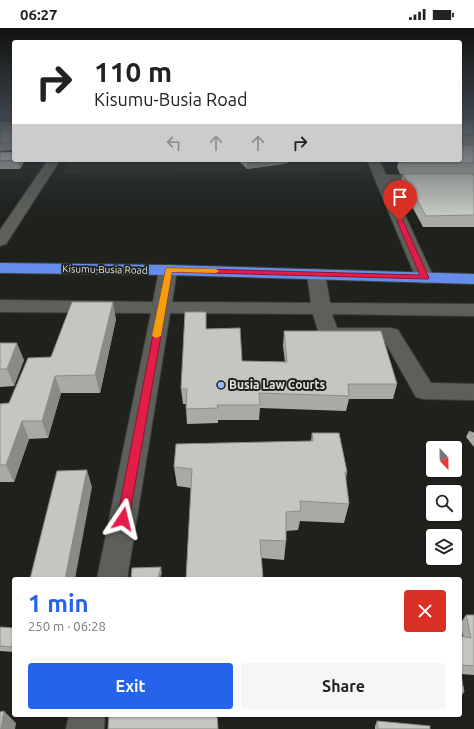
<!DOCTYPE html>
<html lang="en">
<head>
<meta charset="utf-8">
<style>
	body { margin:0; font-family:Ubuntu,sans-serif; background:#f6f6f6; color:#222; height:100vh; display:flex; flex-direction:column; font-size:15px; white-space:nowrap }
	* { box-sizing:border-box; margin:0 }
	p { font-size:13px; color:#767676 }
	.icon { flex:none; width:22px; height:22px; fill:none; stroke:currentColor; stroke-width:2; stroke-linecap:round; stroke-linejoin:round }
	.map { position:relative; flex:1; overflow:hidden }
	.panel { position:absolute; left:12px; top:549px; width:450px; height:140px; display:flex; flex-direction:column; background:#fff; border-radius:4px; box-shadow:0 1px 3px #0004 }
	.panel>* { flex:none }
	.top-card { position:absolute; left:12px; top:12px; width:450px; height:122px; border-radius:4px; box-shadow:0 1px 3px #0004; background:#fff; color:#222; overflow:hidden }
	.needle { width:26px; rotate:158deg }
	.buttons { position:absolute; left:426px; top:413px; display:grid; gap:8px }
	.buttons a { display:grid; place-items:center; width:36px; height:36px; border-radius:4px; background:#fff; box-shadow:0 1px 3px #0004; font-size:20px }
	.pin { position:absolute; display:grid; place-items:center; width:34px; height:34px; color:#fff; margin:-41px -17px; border-radius:50% 50% 50% 0; rotate:-45deg; box-shadow:0 0 4px #0007 }
	.pin .icon { rotate:45deg }
	.me { position:absolute; width:44px; margin:-22px; rotate:10deg; stroke-linejoin:round; filter:drop-shadow(0 0 3px #0008) }
	.turn { display:flex; align-items:center; gap:14px; height:84px; padding:0 16px; font-size:18px }
	.turn .icon { width:52px; height:52px; stroke-width:2.5 }
	.turn b { display:block; font-size:28px; line-height:34px }
	.lanes { display:flex; align-items:center; height:38px; padding:0 16px; background:#0003; justify-content:center; gap:20px; direction:ltr }
	.lanes .off { opacity:.35 }
	.round { display:grid; place-items:center; flex:none; width:42px; height:42px; border-radius:4px; background:#f6f6f6 }
	.overview { display:flex; align-items:center; justify-content:space-between; height:68px; padding:0 16px }
	h1 { font-size:24px; font-weight:600; line-height:30px; color:#2563eb }
	.action { display:flex; gap:8px; margin-top:auto; padding:8px 16px }
	.action a { flex:1; height:46px; border-radius:4px; background:#2563eb; color:#fff; font-size:16px; font-weight:600; line-height:46px; text-align:center }
	.action a+a { background:#f6f6f6; color:#222 }
	.status { display:flex; justify-content:space-between; align-items:center; height:28px; padding:0 20px; background:#fff; direction:ltr }
	.status svg { height:11px; fill:currentColor }
	.map>svg:first-child { display:block }
</style>
</head>
<body>
<div class="status"><b>06:27</b><svg viewBox="0 0 49 12"><path d="M0 12V9h3v3zM5 12V6h3v6zM10 12V3h3v9zM15 12V0h3v12zM26 1h20v11H26zM47 4h2v5h-2z"/></svg></div>
<div class="map">
<svg width="474" height="701" viewBox="0 0 474 701">
	<rect width="100%" height="100%" fill="#1e211c"/>
	<path fill="#262b21" d="M 68,132 L 363,132 L 367,144 L 64,146 Z"/>
	<g fill="none" stroke-linecap="round" stroke-linejoin="round">
		<defs>
			<path id="minor" d="M 48,132 L 60,132 L 6,216 L 0,218 L 0,202 Z
				M 367,132 L 379,132 L 386,147 L 474,147 L 474,155 L 390,155 L 434,250 L 431,254 L 425,255 L 419,254 L 416,250 Z
				M 168,237 L 174,238 L 177,242 L 172,274 L 311,275 L 307,246 L 310,242 L 316,241 L 322,242 L 325,246 L 330,275 L 474,276 L 474,288 L 332,286 L 337,300 L 391,300 L 398,302 L 431,355 L 474,356 L 474,372 L 424,371 L 416,369 L 384,312 L 329,312 L 322,310 L 319,306 L 313,286 L 170,285 L 127,551 L 97,551 L 151,285 L 0,284 L 0,272 L 153,274 L 159,242 L 162,238 Z
				M 69,687 L 105,687 L 104,701 L 66,701 Z"/>
			<path id="highway" d="M 0,235 L 168,237 L 474,246 L 474,256 L 168,247 L 0,245 Z"/>
		</defs>
		<use href="#minor" stroke="#3d3f3b" stroke-width="2"/>
		<use href="#highway" stroke="#3d3f3b" stroke-width="2"/>
		<use href="#minor" fill="#5d605a" fill-rule="evenodd"/>
		<use href="#highway" fill="#638ceb" fill-rule="evenodd"/>
	</g>
	<path fill="#a8aba5" d="M 0,87 L 14,87 L 14,91 L 12,92 L 0,89 Z
		M 460,87 L 474,92 L 474,146 L 400,146 L 397,139 L 399,132 L 460,132 Z
		M 0,93 L 25,132 L 20,141 L 0,141 L 0,133 L 13,124 L 13,122 L 0,123 Z
		M 238,132 L 295,132 L 283,136 L 247,141 Z
		M 403,146 L 474,146 L 474,199 L 423,199 L 400,156 Z
		M 116,291 L 100,365 L 61,365 L 48,410 L 29,411 L 14,454 L 0,454 L 0,376 L 9,375 L 51,329 Z
		M 284,303 L 397,356 L 393,371 L 349,371 L 346,383 L 260,380 L 259,392 L 218,392 L 218,395 L 187,396 L 186,381 L 186,376 L 183,376 L 181,361 L 242,333 L 285,334 L 283,318 Z
		M 0,315 L 24,332 L 14,358 L 0,359 Z
		M 469,403 L 474,405 L 474,419 L 466,409 Z
		M 312,405 L 347,444 L 346,451 L 349,476 L 344,495 L 300,493 L 298,502 L 286,503 L 286,513 L 284,532 L 261,530 L 191,460 L 177,458 L 174,439 L 311,413 Z
		M 466,587 L 474,587 L 474,647 L 461,646 L 464,664 L 460,670 L 460,608 L 463,608 L 460,596 Z
		M 0,599 L 14,600 L 14,624 L 0,623 Z
		M 377,693 L 430,701 L 375,701 L 375,698 Z"/>
	<path fill="#888b86" d="M 11,87 L 14,87 L 14,91 L 12,92 Z
		M 18,132 L 25,132 L 20,141 Z
		M 247,132 L 295,132 L 283,136 L 247,141 Z
		M 113,274 L 116,291 L 100,365 L 95,347 Z
		M 17,315 L 24,332 L 14,358 L 7,341 Z
		M 55,348 L 61,365 L 48,410 L 42,393 Z
		M 22,393 L 29,411 L 14,454 L 6,437 Z
		M 87,442 L 92,459 L 75,551 L 65,551 Z
		M 161,539 L 162,545 L 160,551 L 158,551 Z
		M 4,683 L 16,695 L 15,701 L 1,701 Z"/>
	<path fill="#c3c7c0" stroke="#888b86" d="M 460,87 L 470,87 L 474,92 L 474,107 L 462,107 L 462,117 L 474,117 L 474,135 L 402,135 L 401,132 L 460,132 Z
		M 0,93 L 14,95 L 14,132 L 18,132 L 0,133 L 0,124 L 13,124 L 13,114 L 0,115 Z
		M 403,146 L 474,146 L 474,187 L 426,188 Z
		M 72,274 L 113,274 L 95,347 L 55,348 L 42,393 L 22,393 L 6,437 L 0,437 L 0,376 L 9,375 L 28,330 L 51,329 Z
		M 185,284 L 206,284 L 206,301 L 240,300 L 242,333 L 287,334 L 284,303 L 381,303 L 397,356 L 348,356 L 349,368 L 259,365 L 260,377 L 217,377 L 218,380 L 186,381 L 187,361 L 181,361 Z
		M 0,315 L 17,315 L 7,341 L 0,341 Z
		M 469,403 L 474,405 L 474,409 Z
		M 312,405 L 339,405 L 347,444 L 345,444 L 349,476 L 300,473 L 301,483 L 286,484 L 286,513 L 260,512 L 263,551 L 186,551 L 192,441 L 174,439 L 176,416 L 313,413 Z
		M 87,442 L 65,551 L 30,551 L 57,443 Z
		M 161,539 L 158,551 L 131,551 L 132,540 Z
		M 466,587 L 474,587 L 474,638 L 460,637 L 460,608 L 471,610 Z
		M 0,599 L 14,600 L 14,619 L 0,618 Z
		M 460,641 L 464,664 L 460,664 Z
		M 4,683 L 1,701 L 0,701 L 0,684 Z
		M 109,687 L 217,687 L 218,701 L 108,701 Z
		M 377,693 L 430,698 L 430,701 L 378,701 Z"/>
	<linearGradient id="sky" x2="0" y2="1"><stop stop-color="#10120f"/><stop offset="0.47" stop-color="#3b434b"/><stop offset="1" stop-color="#3b434b" stop-opacity="0"/></linearGradient>
	<rect width="474" height="185" fill="url(#sky)"/>
	<path fill="#e11d48" stroke="#92132f" d="M 400,191 L 403,193 L 429,250 L 428,251 L 172,244 L 129,491 L 127,494 L 123,496 L 119,494 L 117,491 L 166,240 L 420,247 L 397,193 Z"/>
	<path fill="#f59e0b" d="M 166,240 L 216,241 L 219,243 L 216,245 L 172,244 L 161,308 L 156,310 L 152,308 Z"/>
	<circle fill="#96b6fd" stroke="#1e211c" stroke-width="1.5" cx="221" cy="357" r="4"/>
	<g text-anchor="middle" stroke-width="4" stroke-linejoin="round" paint-order="stroke">
		<g font-size="10" fill="#e4e5e2" stroke="#1e211c">
			<text transform="translate(105 241) rotate(1)" y="4">Kisumu-Busia Road</text>
		</g>
		<g font-size="12" font-weight="bold" fill="#e4e5e2" stroke="#1e211c" text-anchor="start">
			<text x="229" y="361">Busia Law Courts</text>
		</g>
	</g>
</svg>
<div class="buttons">
<a><svg class="needle" viewBox="-14 -14 28 28"><path d="M0-13l5 13h-10z" fill="#e53935"/><path d="M0 13l5-13h-10z" fill="#767676"/></svg></a>
<a><svg class="icon" aria-label="search" viewBox="0 0 24 24"><circle cx="10" cy="10" r="6"/><path d="M15 15l6 6"/></svg></a>
<a><svg class="icon" aria-label="layers" viewBox="0 0 24 24"><path d="M12 4l9 5-9 5-9-5zM3 14l9 5 9-5"/></svg></a>
</div>
<div class="pin" style="left:400px;top:193px;background:#d93025"><svg class="icon" aria-label="arrive" viewBox="0 0 24 24"><path d="M6 21V4h12l-3 4 3 4H6"/></svg></div>
<svg class="me" style="left:123px;top:491px" viewBox="-20 -20 40 40"><path d="M0-17L14 15 0 8-14 15z" fill="#e11d48" stroke="#fff" stroke-width="4"/></svg>
<div class="top-card">
<div class="turn"><svg class="icon" aria-label="right" viewBox="0 0 24 24"><path d="M7 20v-9h11M14 6l5 5-5 5"/></svg><div><b>110 m</b>Kisumu-Busia Road</div></div>
<div class="lanes"><svg class="icon off" aria-label="left" viewBox="0 0 24 24"><path d="M17 20v-9H6M10 6l-5 5 5 5"/></svg><svg class="icon off" aria-label="ahead" viewBox="0 0 24 24"><path d="M12 20V5M6 11l6-6 6 6"/></svg><svg class="icon off" aria-label="ahead" viewBox="0 0 24 24"><path d="M12 20V5M6 11l6-6 6 6"/></svg><svg class="icon" aria-label="right" viewBox="0 0 24 24"><path d="M7 20v-9h11M14 6l5 5-5 5"/></svg></div>
</div>
<section class="panel">
<div class="overview"><div><h1>1 min</h1><p>250 m · 06:28</p></div><a class="round" style="background:#d93025;color:#fff"><svg class="icon" aria-label="close" viewBox="0 0 24 24"><path d="M6 6l12 12M18 6L6 18"/></svg></a></div>
<div class="action"><a>Exit</a><a>Share</a></div>
</section>
</div>
</body>
</html>
